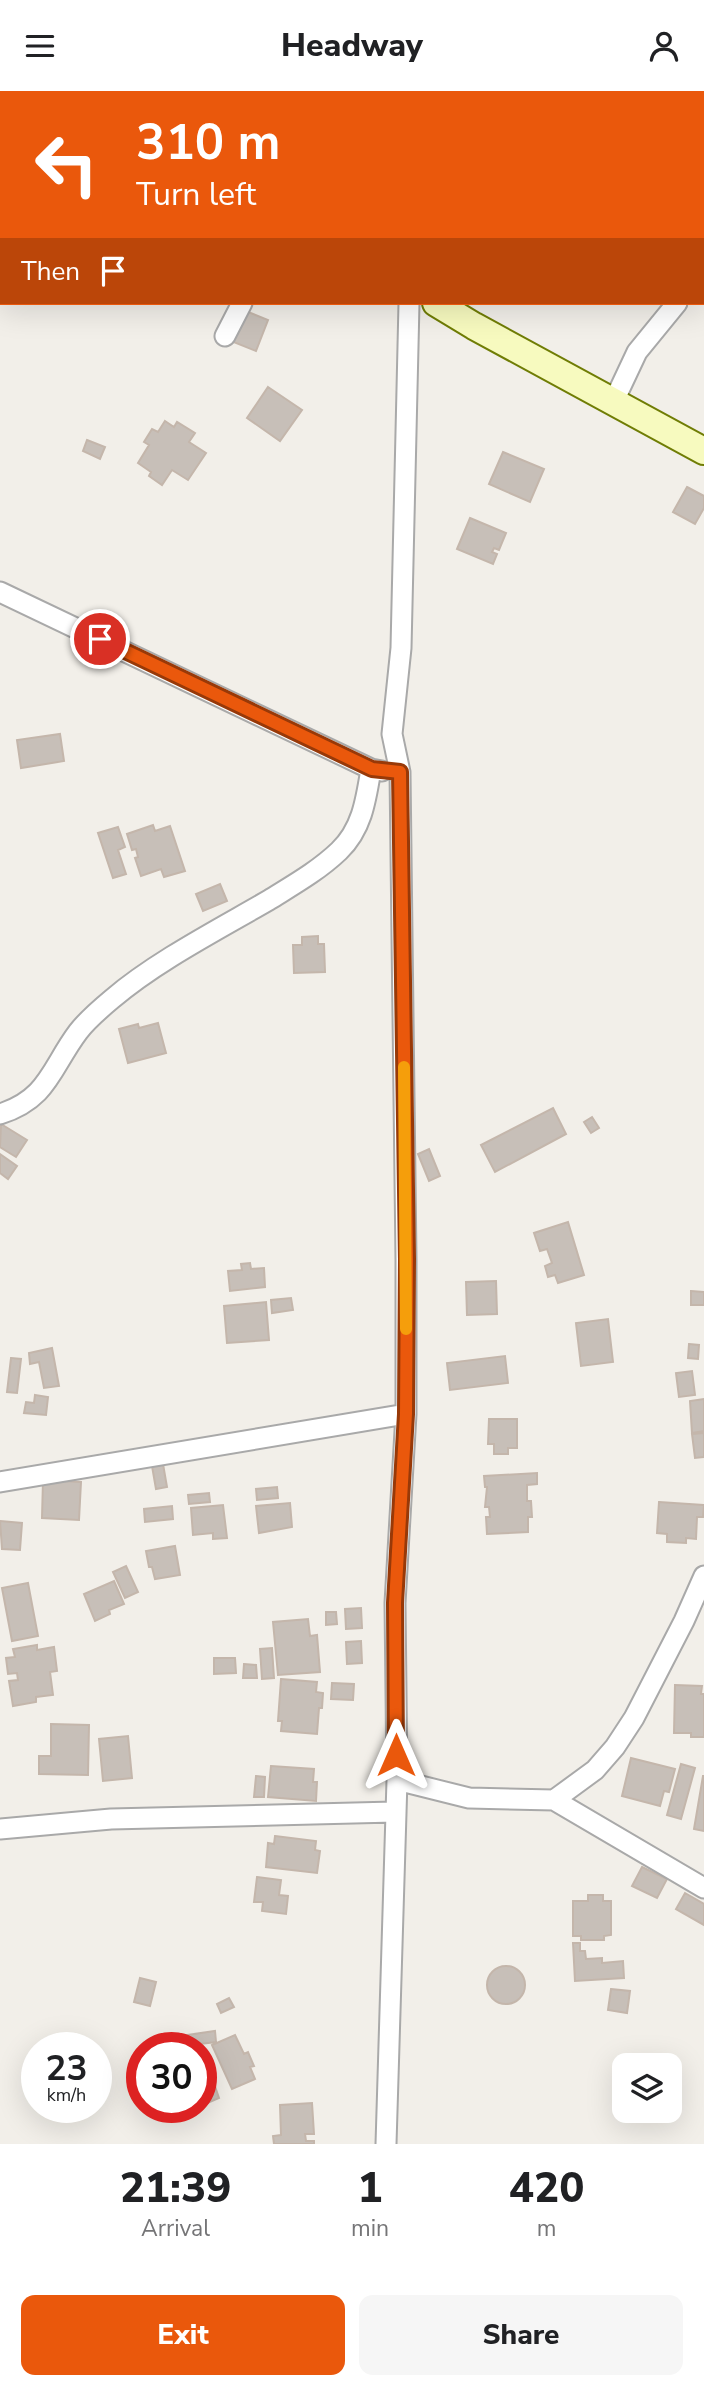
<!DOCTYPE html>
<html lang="en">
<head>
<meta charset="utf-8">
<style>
	body { margin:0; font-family:"Nunito Sans",sans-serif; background:#f6f6f6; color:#202124; height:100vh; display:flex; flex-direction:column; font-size:26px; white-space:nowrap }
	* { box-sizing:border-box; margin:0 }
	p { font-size:23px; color:#757577 }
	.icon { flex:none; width:38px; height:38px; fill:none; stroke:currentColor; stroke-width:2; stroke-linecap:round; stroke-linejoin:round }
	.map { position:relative; height:2053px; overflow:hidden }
	.side { display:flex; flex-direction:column; background:#fff; flex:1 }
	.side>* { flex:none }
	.banner { position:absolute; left:0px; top:0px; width:705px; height:214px; box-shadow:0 7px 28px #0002; background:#ea580c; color:#fff; overflow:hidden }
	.tools { position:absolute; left:612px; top:1962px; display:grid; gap:14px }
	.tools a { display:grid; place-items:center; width:70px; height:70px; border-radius:14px; background:#fff; box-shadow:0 7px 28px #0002; font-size:35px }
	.speed { position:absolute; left:21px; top:1941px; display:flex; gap:14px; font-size:35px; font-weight:700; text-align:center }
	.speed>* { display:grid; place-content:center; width:91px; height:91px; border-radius:50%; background:#fff; box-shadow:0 7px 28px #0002; line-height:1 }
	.speed small { font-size:18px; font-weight:400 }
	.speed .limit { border:10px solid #d22; background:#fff; color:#111 }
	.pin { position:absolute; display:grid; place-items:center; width:60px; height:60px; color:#fff; margin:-30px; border:4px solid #fff; border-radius:50%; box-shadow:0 2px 7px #0007 }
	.me { position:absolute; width:77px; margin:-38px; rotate:0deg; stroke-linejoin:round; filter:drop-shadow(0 0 5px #0008) }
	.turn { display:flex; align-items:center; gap:24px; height:147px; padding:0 21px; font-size:32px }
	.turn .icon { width:91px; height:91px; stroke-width:2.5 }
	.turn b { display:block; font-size:49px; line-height:60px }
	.then { display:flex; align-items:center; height:66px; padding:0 21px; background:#0003; gap:14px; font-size:26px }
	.eta { display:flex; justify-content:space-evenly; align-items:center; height:119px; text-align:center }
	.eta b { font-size:42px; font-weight:800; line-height:49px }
	.cta { display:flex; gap:14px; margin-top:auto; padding:14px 21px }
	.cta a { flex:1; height:80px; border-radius:14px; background:#ea580c; color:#fff; font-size:28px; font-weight:800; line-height:80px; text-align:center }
	.cta a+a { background:#f6f6f6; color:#202124 }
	header { display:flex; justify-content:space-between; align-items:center; height:91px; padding:0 21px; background:#fff; font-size:32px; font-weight:800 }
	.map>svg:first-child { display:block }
</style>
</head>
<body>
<header><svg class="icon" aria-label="menu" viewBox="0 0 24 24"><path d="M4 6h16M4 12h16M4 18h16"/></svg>Headway<svg class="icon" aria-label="person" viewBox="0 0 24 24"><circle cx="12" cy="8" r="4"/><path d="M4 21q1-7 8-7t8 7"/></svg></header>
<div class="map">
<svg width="704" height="2053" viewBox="0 0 704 2053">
	<rect width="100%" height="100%" fill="#f2efe9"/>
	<path fill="#c7bfb8" stroke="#c4b6ab" stroke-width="2" d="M 243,219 L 268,229 L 256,260 L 231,250 Z
		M 268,296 L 302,319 L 280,350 L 247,327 Z
		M 165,330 L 174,336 L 177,331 L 195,342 L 189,351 L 206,362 L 188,389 L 172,379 L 162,394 L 149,385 L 151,381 L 138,372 L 149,354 L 144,351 L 152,338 L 158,341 Z
		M 87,349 L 105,356 L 100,368 L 83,360 Z
		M 503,361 L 544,378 L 530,411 L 489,393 Z
		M 687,396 L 704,405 L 704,417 L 695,433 L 673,421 Z
		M 470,427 L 506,442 L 499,459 L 494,457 L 492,461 L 497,463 L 493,473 L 457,458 Z
		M 60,643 L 64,670 L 21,677 L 17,649 Z
		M 153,734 L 155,740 L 170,735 L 185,780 L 164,786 L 161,778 L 141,785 L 135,767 L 138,766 L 136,758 L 132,759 L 127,743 Z
		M 118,736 L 125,756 L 118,759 L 126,783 L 113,787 L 98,742 Z
		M 220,793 L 227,810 L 203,820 L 196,803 Z
		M 318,845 L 318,853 L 324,853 L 325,881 L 294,882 L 293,854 L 302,854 L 302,846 Z
		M 158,932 L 166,962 L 128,972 L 119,938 L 138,933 L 139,937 Z
		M 553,1017 L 566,1043 L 495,1081 L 481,1054 Z
		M 592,1026 L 599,1037 L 591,1042 L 584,1031 Z
		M 1,1033 L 27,1049 L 16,1066 L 0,1056 Z
		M 429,1058 L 440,1085 L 429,1090 L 418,1063 Z
		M 0,1063 L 17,1075 L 8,1088 L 0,1082 Z
		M 568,1131 L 584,1184 L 558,1192 L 555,1184 L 548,1186 L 545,1175 L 552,1172 L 547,1158 L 540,1160 L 534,1142 Z
		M 250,1172 L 251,1178 L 264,1177 L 265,1196 L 230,1200 L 228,1180 L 242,1179 L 241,1173 Z
		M 496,1190 L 497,1223 L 467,1224 L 466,1191 Z
		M 691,1200 L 704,1201 L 704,1214 L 691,1214 Z
		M 291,1207 L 293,1219 L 272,1222 L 271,1209 Z
		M 266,1211 L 269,1249 L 227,1252 L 224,1215 Z
		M 608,1228 L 613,1271 L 581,1275 L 576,1232 Z
		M 689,1253 L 699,1254 L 698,1268 L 688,1267 Z
		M 52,1257 L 59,1295 L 44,1297 L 39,1271 L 30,1273 L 29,1262 Z
		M 505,1265 L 508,1292 L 450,1299 L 447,1272 Z
		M 11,1267 L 21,1268 L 17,1302 L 7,1301 Z
		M 692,1280 L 695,1304 L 679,1306 L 676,1282 Z
		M 35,1304 L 48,1306 L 46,1324 L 24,1322 L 26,1311 L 34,1312 Z
		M 704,1308 L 704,1340 L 692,1342 L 690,1310 Z
		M 489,1328 L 517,1328 L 517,1357 L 508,1357 L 508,1363 L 494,1363 L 494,1353 L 488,1353 Z
		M 704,1342 L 704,1366 L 695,1367 L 692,1343 Z
		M 163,1373 L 167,1396 L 156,1398 L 152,1375 Z
		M 537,1382 L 537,1393 L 527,1394 L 527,1410 L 531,1410 L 532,1426 L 528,1426 L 528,1441 L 487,1443 L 486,1426 L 490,1426 L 489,1416 L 485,1416 L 487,1396 L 485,1396 L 484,1385 Z
		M 43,1389 L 81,1391 L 79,1429 L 42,1427 Z
		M 277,1396 L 278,1407 L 257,1409 L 256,1398 Z
		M 209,1402 L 210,1411 L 189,1413 L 188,1404 Z
		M 659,1411 L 704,1414 L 703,1426 L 697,1426 L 696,1448 L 686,1447 L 686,1452 L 667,1451 L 667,1443 L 657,1442 Z
		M 290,1412 L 292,1436 L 259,1442 L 256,1415 Z
		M 223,1414 L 227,1447 L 213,1448 L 213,1442 L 193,1444 L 191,1417 Z
		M 172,1415 L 173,1428 L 145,1431 L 144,1418 Z
		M 0,1430 L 22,1432 L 20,1459 L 2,1458 Z
		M 175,1455 L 180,1484 L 155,1488 L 152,1476 L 149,1476 L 146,1460 Z
		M 126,1475 L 138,1501 L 125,1507 L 113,1481 Z
		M 114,1490 L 124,1513 L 109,1519 L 110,1523 L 95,1530 L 84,1503 Z
		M 28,1492 L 38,1545 L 12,1550 L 2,1497 Z
		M 361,1517 L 362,1537 L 346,1538 L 345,1518 Z
		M 326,1521 L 336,1521 L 337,1533 L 326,1534 Z
		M 308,1528 L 310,1545 L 317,1544 L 320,1581 L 278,1584 L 273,1531 Z
		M 361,1550 L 362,1572 L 347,1573 L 346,1551 Z
		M 37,1554 L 37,1559 L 54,1556 L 57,1580 L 50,1581 L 53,1604 L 36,1606 L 36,1611 L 13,1615 L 9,1590 L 18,1589 L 17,1582 L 8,1583 L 6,1567 L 15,1566 L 13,1558 Z
		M 272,1557 L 274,1587 L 262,1588 L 260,1558 Z
		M 214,1567 L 235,1567 L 236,1582 L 214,1583 Z
		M 244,1573 L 256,1574 L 257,1587 L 243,1587 Z
		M 281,1588 L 317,1591 L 316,1601 L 323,1602 L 322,1617 L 319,1617 L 317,1643 L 281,1640 L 282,1630 L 278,1630 Z
		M 332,1592 L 354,1593 L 353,1609 L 331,1608 Z
		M 675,1594 L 702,1595 L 701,1603 L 704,1603 L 704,1646 L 691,1646 L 691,1642 L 674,1642 Z
		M 51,1633 L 89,1634 L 88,1684 L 39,1683 L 39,1665 L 51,1665 Z
		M 128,1645 L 132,1687 L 103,1690 L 99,1648 Z
		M 631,1667 L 675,1678 L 669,1701 L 664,1700 L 660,1715 L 622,1705 Z
		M 681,1673 L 695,1677 L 681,1728 L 667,1724 Z
		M 271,1675 L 314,1678 L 313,1691 L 317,1691 L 316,1710 L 268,1706 Z
		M 256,1685 L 265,1686 L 264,1706 L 254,1706 Z
		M 703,1685 L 704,1685 L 704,1740 L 694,1738 Z
		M 275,1745 L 316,1750 L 315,1759 L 320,1760 L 317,1782 L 266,1776 L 268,1752 L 274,1753 Z
		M 642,1776 L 667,1788 L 657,1807 L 632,1795 Z
		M 257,1786 L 281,1789 L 279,1804 L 288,1805 L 286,1823 L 262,1820 L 263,1811 L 254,1811 Z
		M 685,1802 L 704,1813 L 704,1834 L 676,1818 Z
		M 588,1804 L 603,1804 L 603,1810 L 611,1810 L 611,1844 L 604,1845 L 604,1849 L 581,1849 L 581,1845 L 573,1845 L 573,1810 L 588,1810 Z
		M 573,1852 L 580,1852 L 580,1860 L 585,1860 L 586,1868 L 602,1867 L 602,1872 L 623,1870 L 624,1887 L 575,1890 Z
		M487 1894a19 19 0 1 1 38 0a19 19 0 1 1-38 0Z
		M 140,1887 L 156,1891 L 150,1915 L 134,1911 Z
		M 611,1898 L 630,1900 L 627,1922 L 608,1919 Z
		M 229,1907 L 234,1916 L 221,1922 L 217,1913 Z
		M 215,1940 L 216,1951 L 174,1956 L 173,1946 Z
		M 235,1944 L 244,1963 L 248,1961 L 254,1975 L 250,1976 L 255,1988 L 232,1998 L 212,1954 Z
		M 203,1973 L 207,1983 L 210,1981 L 219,2007 L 203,2014 L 201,2009 Z
		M 312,2012 L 314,2043 L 305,2043 L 306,2050 L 314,2050 L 314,2053 L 274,2053 L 273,2045 L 281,2044 L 280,2014 Z"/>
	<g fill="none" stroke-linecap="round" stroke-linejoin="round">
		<defs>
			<path id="street" d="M 225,245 L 242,212
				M 613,312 L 637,261 L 677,212
				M 0,501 L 371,678 L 382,680
				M 0,1023 C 48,1008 51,977 78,941 C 87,929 100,918 112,908 C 155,871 219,838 269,809 C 293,794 318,780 339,760 C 362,738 366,709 371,678
				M 0,1391 L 406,1323
				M 397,1689 L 469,1707 L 554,1709 L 704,1797
				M 554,1709 L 595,1679 L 615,1656 L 634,1627 L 684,1530 L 704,1485
				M 0,1738 L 111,1728 L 394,1721
				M 386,2053 L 397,1689 L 395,1512 L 406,1323 L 406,1168 L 400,681 L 392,643 L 401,557 L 409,212"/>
			<path id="secondary" d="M 80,0 L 83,2
				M 436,212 L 474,235 L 704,360"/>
		</defs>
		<use href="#street" stroke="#a9a9a9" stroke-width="23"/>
		<use href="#secondary" stroke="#707d05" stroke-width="30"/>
		<use href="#street" stroke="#fff" stroke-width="19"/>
		<use href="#secondary" stroke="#f7fabf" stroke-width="26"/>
	</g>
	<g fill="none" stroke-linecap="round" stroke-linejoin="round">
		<defs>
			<path id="route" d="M 100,548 L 372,678 L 400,681 L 407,1168 L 406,1323 L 395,1512 L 396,1664"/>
		</defs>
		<use href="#route" stroke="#983908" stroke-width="18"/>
		<use href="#route" stroke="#ea580c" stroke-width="12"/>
		<path stroke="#f59e0b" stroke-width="12" d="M 404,976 L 406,1238"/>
	</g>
</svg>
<div class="tools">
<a><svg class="icon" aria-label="layers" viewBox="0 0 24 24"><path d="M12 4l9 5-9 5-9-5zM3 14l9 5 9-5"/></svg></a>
</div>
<div class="speed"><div>23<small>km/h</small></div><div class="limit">30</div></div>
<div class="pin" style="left:100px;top:548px;background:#d93025"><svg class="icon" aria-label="arrive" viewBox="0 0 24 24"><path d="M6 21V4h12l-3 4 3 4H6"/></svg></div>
<svg class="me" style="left:396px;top:1664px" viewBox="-20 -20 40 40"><path d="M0-17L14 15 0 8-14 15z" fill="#ea580c" stroke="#fff" stroke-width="4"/></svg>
<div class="banner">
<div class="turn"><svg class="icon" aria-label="left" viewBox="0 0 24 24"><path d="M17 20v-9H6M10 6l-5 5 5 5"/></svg><div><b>310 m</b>Turn left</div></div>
<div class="then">Then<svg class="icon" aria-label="arrive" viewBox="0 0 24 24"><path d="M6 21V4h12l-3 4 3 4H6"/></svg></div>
</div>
</div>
<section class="side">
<div class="eta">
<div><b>21:39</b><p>Arrival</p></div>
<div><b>1</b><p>min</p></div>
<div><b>420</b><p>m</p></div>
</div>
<div class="cta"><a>Exit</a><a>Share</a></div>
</section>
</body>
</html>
